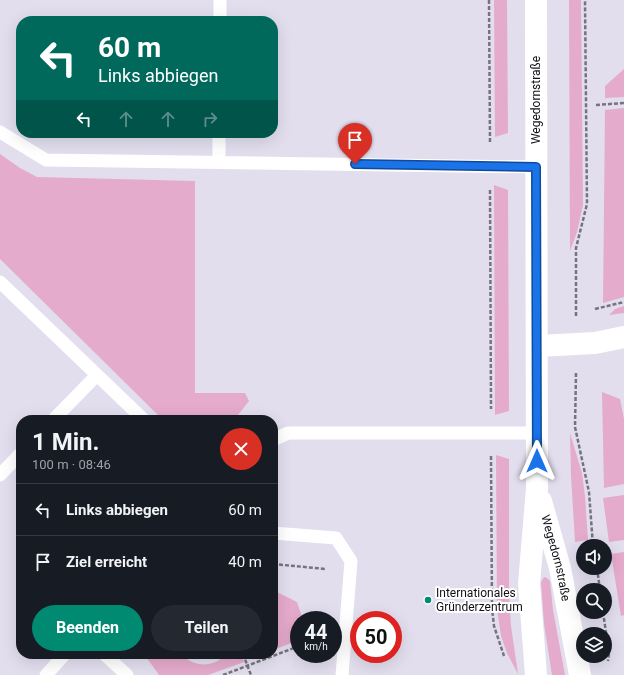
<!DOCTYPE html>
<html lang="de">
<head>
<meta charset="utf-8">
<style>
	body { margin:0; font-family:Roboto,sans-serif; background:#242831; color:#f1f3f6; height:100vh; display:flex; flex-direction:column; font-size:15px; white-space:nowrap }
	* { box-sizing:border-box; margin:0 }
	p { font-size:13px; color:#9ea1a6 }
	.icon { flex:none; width:22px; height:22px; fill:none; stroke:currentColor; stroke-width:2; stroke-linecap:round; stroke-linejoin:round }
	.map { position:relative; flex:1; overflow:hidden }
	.sheet { position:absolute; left:16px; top:415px; width:262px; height:244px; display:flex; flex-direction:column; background:#171b24; border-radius:16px; box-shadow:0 4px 16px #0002 }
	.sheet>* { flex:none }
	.top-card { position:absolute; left:16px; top:16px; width:262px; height:122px; border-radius:16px; box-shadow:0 4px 16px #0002; background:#00695c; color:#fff; overflow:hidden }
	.fabs { position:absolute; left:576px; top:539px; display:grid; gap:8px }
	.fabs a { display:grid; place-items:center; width:36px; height:36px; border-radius:50%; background:#171b24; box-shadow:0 4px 16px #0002; font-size:20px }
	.speed { position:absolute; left:290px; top:611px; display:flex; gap:8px; font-size:20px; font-weight:700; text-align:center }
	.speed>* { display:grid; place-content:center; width:52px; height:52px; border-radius:50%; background:#171b24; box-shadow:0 4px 16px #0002; line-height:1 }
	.speed small { font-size:10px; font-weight:400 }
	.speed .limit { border:6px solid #d22; background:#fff; color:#111 }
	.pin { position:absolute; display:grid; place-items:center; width:34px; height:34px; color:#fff; margin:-41px -17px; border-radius:50% 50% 50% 0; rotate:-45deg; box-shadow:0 0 4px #0007 }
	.pin .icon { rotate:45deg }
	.me { position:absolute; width:44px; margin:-22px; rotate:0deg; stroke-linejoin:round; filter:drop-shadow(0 0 3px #0008) }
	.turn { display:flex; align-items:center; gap:14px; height:84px; padding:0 16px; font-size:18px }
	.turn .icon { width:52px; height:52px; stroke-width:2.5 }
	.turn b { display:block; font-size:28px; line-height:34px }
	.lanes { display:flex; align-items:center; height:38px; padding:0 16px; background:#0003; justify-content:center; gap:20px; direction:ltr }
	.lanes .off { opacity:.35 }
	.round { display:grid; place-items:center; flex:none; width:42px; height:42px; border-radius:21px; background:#242831 }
	.summary { display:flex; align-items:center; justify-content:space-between; height:68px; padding:0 16px }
	h1 { font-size:24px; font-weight:700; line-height:30px }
	.button { display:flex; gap:8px; margin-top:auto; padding:8px 16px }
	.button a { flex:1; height:46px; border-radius:24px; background:#008a71; color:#fff; font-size:16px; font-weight:700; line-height:46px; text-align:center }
	.button a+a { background:#242831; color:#f1f3f6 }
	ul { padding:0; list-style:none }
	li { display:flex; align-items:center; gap:12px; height:52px; padding:0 16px; border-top:1px solid #363941 }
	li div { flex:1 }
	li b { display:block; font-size:15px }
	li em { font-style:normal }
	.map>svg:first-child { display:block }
</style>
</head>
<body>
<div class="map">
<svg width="624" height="675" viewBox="0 0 624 675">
	<rect width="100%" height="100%" fill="#e2deee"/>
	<path fill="#e5abcc" d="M 494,0 L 507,0 L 508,133 L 495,137 Z
		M 569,0 L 581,0 L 583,205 L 577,232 L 570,251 Z
		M 624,69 L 624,97 L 605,98 L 605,86 Z
		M 624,108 L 624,297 L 603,303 L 605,110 Z
		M 0,154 L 20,168 L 37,177 L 195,181 L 195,393 L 245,393 L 249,401 L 234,420 L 163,420 L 0,259 Z
		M 494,185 L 508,190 L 509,411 L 495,415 Z
		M 624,306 L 624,313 L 609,315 L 615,309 Z
		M 602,392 L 620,399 L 624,419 L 624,484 L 604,488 Z
		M 570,433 L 582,473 L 585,496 L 588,540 L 575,542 L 571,476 Z
		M 496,455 L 509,459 L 509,596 L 511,626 L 518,674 L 507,653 L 501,636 L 497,609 Z
		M 624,495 L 624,540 L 609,542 L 603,498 Z
		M 624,552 L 624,615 L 621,616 L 611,554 Z
		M 544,577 L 547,578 L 550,581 L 553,610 L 565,675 L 552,675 L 544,624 L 541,582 Z
		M 273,590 L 297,602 L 303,620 L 299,620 L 299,640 L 273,650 Z
		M 144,654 L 182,654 C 194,668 214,668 226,654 L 241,654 L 244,662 L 208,675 L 159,675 Z"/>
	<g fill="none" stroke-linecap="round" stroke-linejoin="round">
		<path stroke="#76737d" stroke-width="2.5" stroke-dasharray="4 2" stroke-linecap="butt" d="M 489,0 L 490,143
			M 596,105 L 624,103
			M 490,190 L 491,409
			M 595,309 L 624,302
			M 576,316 L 576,248 L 587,204 L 585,0
			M 576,373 L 575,427 L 589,492 L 593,546
			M 491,456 L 492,608 L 494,626 L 504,656
			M 273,564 L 326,569
			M 597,568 L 600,590
			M 603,612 L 609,653 L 608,661
			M 243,654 L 251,675
			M 223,675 L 299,646"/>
		<path stroke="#fff" stroke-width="13" d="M 220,21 L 220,0
			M 0,132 L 46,160 L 536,167
			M 219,162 L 219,133
			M 0,282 L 144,420
			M 53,420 L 97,375
			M 273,440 L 288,433 L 537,433
			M 0,475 L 21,453
			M 273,533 L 336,538 L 351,561 L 342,675
			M 104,654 L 127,675
			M 46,675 L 65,654"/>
		<path stroke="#fff" stroke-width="22" d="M 538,346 L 595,343 L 624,337"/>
		<g stroke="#fff" stroke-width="22">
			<path id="s1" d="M 541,501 L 560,568 L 580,675"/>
			<path d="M 536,675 L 529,584 L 537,488 L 536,0"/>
		</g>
	</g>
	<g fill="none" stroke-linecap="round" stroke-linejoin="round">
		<defs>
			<path id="route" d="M 355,164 L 536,167 L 537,461"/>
		</defs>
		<use href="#route" stroke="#114b97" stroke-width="10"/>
		<use href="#route" stroke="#1a73e8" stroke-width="7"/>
	</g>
	<circle fill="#008a71" stroke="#fff" stroke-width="1.5" cx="428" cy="600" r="4"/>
	<g text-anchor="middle" stroke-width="4" stroke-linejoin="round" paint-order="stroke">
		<g font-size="12" fill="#110f15" stroke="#fff">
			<text transform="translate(536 100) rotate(-90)" y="4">Wegedornstraße</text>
			<text dy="4" stroke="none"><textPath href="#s1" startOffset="59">Wegedornstraße</textPath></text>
		</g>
		<g font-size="12" fill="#110f15" stroke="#fff" text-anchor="start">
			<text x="436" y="597">Internationales<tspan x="436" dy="14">Gründerzentrum</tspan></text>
		</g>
	</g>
</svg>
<div class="fabs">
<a><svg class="icon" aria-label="sound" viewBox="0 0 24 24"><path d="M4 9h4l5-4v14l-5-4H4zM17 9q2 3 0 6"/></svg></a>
<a><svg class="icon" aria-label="search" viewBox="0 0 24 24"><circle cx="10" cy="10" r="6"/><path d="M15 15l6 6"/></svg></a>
<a><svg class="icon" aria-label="layers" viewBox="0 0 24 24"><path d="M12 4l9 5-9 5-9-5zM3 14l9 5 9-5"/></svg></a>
</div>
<div class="speed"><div>44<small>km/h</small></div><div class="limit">50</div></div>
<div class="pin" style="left:355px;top:164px;background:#d93025"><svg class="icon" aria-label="arrive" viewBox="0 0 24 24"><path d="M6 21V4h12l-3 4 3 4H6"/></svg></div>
<svg class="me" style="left:537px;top:461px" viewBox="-20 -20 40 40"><path d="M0-17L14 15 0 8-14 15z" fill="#1a73e8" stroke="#fff" stroke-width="4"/></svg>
<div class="top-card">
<div class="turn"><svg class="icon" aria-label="left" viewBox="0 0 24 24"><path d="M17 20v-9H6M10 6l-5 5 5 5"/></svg><div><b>60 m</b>Links abbiegen</div></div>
<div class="lanes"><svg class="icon" aria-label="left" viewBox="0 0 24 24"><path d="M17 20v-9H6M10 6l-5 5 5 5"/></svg><svg class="icon off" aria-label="ahead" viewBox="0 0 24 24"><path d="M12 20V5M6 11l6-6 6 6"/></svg><svg class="icon off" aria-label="ahead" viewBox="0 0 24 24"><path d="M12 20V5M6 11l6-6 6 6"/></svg><svg class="icon off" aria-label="right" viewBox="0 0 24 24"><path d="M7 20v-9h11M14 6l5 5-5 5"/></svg></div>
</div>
<section class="sheet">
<div class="summary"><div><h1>1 Min.</h1><p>100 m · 08:46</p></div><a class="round" style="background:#d93025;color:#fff"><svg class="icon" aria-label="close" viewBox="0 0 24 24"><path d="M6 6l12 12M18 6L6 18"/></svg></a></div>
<ul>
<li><svg class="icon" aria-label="left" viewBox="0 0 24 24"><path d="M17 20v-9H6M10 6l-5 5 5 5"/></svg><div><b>Links abbiegen</b></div><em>60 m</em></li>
<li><svg class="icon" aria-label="arrive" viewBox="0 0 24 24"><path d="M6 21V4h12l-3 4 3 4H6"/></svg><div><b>Ziel erreicht</b></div><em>40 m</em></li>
</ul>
<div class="button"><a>Beenden</a><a>Teilen</a></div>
</section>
</div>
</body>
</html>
